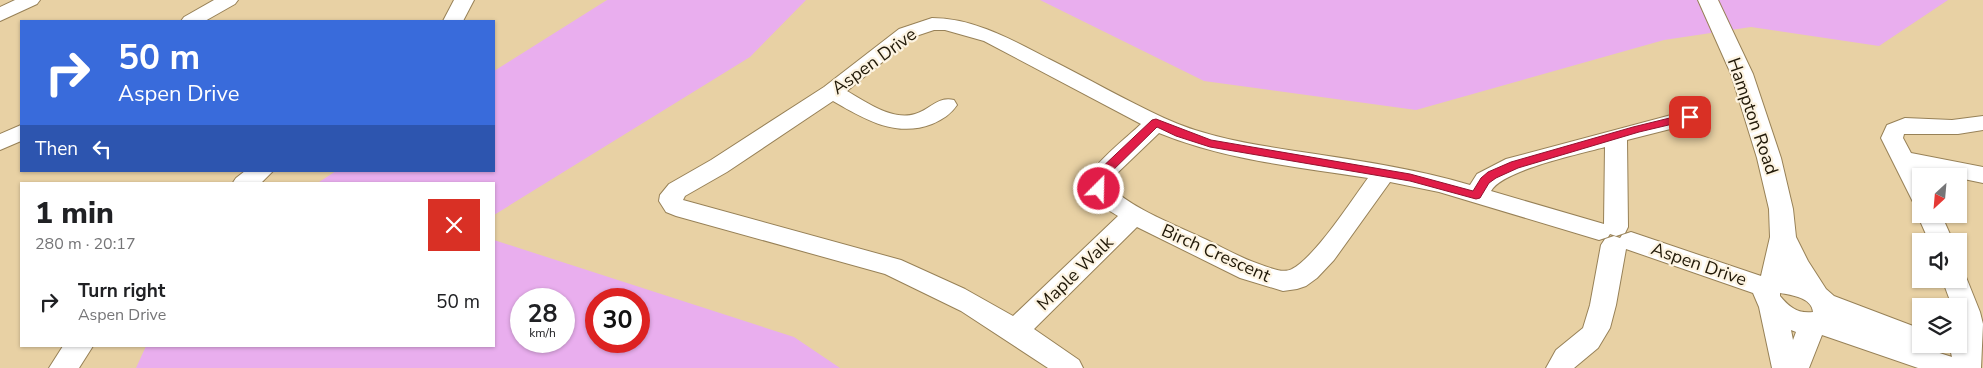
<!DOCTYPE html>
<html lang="en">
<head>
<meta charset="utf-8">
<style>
	body { margin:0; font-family:"Nunito Sans",sans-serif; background:#f6f6f6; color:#202124; height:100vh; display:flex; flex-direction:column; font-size:19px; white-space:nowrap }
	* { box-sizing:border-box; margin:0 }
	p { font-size:16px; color:#757577 }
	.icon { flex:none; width:28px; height:28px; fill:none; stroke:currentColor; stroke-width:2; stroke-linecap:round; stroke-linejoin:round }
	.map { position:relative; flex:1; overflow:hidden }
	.side { position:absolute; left:20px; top:182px; width:475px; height:165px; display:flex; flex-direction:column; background:#fff; border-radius:0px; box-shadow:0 1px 4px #0004 }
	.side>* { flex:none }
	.top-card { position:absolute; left:20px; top:20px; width:475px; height:152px; border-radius:0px; box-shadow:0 1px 4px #0004; background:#396bdb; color:#fff; overflow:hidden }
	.needle { width:32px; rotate:206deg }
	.tools { position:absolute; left:1912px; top:168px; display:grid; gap:10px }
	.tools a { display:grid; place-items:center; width:55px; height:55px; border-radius:0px; background:#fff; box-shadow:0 1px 4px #0004; font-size:25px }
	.speed { position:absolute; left:510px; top:288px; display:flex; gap:10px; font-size:25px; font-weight:700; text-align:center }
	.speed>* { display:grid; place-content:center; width:65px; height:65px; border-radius:50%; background:#fff; box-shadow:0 1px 4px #0004; line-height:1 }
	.speed small { font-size:12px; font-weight:400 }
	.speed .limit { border:8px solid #d22; background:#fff; color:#111 }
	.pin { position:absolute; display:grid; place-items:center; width:42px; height:42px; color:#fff; margin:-21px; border-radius:10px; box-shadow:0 2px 8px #0006 }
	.me { position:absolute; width:55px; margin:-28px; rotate:23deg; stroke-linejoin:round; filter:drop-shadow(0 0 4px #0008) }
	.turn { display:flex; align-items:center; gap:18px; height:105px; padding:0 15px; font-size:22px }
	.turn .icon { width:65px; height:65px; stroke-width:2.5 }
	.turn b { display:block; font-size:35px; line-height:42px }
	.then { display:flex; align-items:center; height:48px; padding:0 15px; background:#0003; gap:10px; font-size:19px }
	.round { display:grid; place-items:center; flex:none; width:52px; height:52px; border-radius:0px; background:#f6f6f6 }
	.summary { display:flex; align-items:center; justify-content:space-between; height:85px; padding:0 15px }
	h1 { font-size:30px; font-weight:800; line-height:38px }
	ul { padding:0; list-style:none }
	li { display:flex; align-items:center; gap:15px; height:70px; padding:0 15px }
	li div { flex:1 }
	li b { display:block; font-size:19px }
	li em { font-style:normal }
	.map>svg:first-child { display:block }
</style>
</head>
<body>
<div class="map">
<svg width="1983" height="368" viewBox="0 0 1983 368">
	<rect width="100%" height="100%" fill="#e8d1a4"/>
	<path fill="#e9aeee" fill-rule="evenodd" d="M 607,0 L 806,0 L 750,57 L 494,215 L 494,184 L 316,184 L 336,171 L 494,171 L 494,71 Z
		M 1040,0 L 1948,0 L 1879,46 L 1751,27 L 1664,40 L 1416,110 L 1204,81 Z
		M 494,240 L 794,337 L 840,368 L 136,368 L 146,346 L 494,346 ZM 521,299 L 564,299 L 564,341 L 521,341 ZM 596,299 L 639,299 L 639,341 L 596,341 Z"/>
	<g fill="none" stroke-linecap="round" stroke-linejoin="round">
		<defs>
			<path id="minor" d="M 15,0 L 40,0 L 37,4 L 0,21 L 0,7 Z
				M 214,0 L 238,0 L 235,4 L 205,21 L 181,21 L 184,17 Z
				M 454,0 L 474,0 L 463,21 L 443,21 Z
				M 1698,0 L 1718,0 L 1753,74 L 1781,158 L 1793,209 L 1796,237 L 1808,261 L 1826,289 L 1834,296 L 1921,329 L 1921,344 L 1933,344 L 1927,349 L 1952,357 L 1949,344 L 1959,344 L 1959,306 L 1952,306 L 1942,279 L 1959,279 L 1959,270 L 1964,272 L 1980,312 L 1983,324 L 1981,368 L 1918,368 L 1822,335 L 1809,368 L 1772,368 L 1759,307 L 1753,293 L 1626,249 L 1616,305 L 1610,328 L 1598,348 L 1574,368 L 1546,368 L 1556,350 L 1583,328 L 1590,305 L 1601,245 L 1605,239 L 1614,236 L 1620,238 L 1622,235 L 1631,232 L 1761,276 L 1770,237 L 1769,209 L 1757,158 L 1731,74 ZM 1780,293 C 1792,295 1812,298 1813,312 C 1798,314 1789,307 1780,296 ZM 1791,330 L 1796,332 L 1793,340 Z
				M 932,18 C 974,18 1012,40 1049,59 C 1087,78 1125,100 1164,118 C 1205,137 1250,144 1295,151 C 1354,160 1413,168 1470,185 L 1477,174 L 1506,159 L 1690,110 L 1698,112 L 1701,117 L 1698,122 L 1627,140 L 1628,227 L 1625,233 L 1616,236 L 1610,234 L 1608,237 L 1599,240 L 1439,192 L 1390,182 L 1334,260 L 1317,278 L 1306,286 L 1297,289 L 1283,291 L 1240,278 L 1137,227 L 1034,329 L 1079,360 L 1083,368 L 1048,368 L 961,311 L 885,274 L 676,216 L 666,212 L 659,201 L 660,195 L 669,184 L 711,160 L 824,87 L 899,29 ZM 934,30 L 945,30 L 984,41 L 1141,124 C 1129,136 1082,171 1087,188 C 1091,201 1107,209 1118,216 L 1013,316 L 965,289 L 901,260 L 683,200 L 685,196 L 727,172 L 833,101 C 864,119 896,138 932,124 C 942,120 951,114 957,105 L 954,100 C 937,96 930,110 915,114 C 892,121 866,102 847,91 L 913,37 ZM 1159,133 C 1225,160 1298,167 1368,178 C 1351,201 1315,257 1292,269 C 1283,274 1268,267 1259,264 C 1241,258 1224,248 1207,240 C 1180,227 1130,208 1111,187 L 1111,179 ZM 1605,147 L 1604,224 L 1491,191 C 1503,170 1580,154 1605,147 Z
				M 1983,116 L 1983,130 L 1958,134 L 1904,134 L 1903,138 L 1911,153 L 1983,167 L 1983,183 L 1959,178 L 1959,176 L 1920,170 L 1923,176 L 1921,176 L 1921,204 L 1913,202 L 1881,138 L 1887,125 L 1905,118 L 1952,120 Z
				M 21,125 L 21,141 L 0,150 L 0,134 Z
				M 245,171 L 273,171 L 260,184 L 232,184 L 236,178 Z
				M 1920,208 L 1921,214 L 1941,214 L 1953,241 L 1929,241 L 1917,214 Z
				M 63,346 L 93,346 L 79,368 L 49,368 Z"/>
		</defs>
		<use href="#minor" stroke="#978157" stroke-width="2"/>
		<use href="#minor" fill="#fff" fill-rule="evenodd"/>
	</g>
	<path fill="#e11d48" stroke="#92132f" d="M 1690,113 L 1695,117 L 1694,119 L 1639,132 L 1518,168 L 1496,178 L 1489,183 L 1480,198 L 1476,199 L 1410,181 L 1210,147 L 1176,136 L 1157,127 L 1106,177 L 1103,182 L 1105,189 L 1103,192 L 1095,192 L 1092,182 L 1097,172 L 1152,120 L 1156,119 L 1211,140 L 1410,174 L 1473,191 L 1481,178 L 1488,172 L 1511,162 L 1633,127 Z"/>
	<g text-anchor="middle" stroke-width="4.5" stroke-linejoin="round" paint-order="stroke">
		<g font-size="18" fill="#211908" stroke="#fdf4e2">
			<text transform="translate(874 61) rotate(-36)" y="6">Aspen Drive</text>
			<text transform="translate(1753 116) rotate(71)" y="6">Hampton Road</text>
			<text transform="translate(1216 253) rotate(24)" y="6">Birch Crescent</text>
			<text transform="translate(1699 264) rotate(19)" y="6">Aspen Drive</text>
			<text transform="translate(1075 273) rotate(-44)" y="6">Maple Walk</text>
		</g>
	</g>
</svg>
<div class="tools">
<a><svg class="needle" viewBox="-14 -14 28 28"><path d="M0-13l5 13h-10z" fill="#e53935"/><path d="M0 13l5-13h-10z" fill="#757577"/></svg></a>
<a><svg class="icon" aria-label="sound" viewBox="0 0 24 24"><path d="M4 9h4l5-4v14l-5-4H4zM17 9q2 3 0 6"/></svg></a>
<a><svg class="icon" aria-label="layers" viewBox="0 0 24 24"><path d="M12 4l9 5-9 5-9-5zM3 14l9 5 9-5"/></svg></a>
</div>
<div class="speed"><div>28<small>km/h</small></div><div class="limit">30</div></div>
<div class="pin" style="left:1690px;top:117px;background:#d93025"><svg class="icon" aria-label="arrive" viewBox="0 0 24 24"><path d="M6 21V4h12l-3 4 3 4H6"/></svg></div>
<svg class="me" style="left:1099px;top:189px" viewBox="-20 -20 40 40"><circle r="17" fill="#e11d48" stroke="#fff" stroke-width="3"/><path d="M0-11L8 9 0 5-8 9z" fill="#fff"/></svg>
<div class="top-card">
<div class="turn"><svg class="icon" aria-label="right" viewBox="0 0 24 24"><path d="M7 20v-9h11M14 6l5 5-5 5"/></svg><div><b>50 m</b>Aspen Drive</div></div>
<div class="then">Then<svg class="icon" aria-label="left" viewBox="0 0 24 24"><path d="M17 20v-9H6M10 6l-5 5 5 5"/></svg></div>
</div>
<section class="side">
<div class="summary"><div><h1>1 min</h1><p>280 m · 20:17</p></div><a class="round" style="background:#d93025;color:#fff"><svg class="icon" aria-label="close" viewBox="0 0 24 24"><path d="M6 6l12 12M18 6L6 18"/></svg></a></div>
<ul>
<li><svg class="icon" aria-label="right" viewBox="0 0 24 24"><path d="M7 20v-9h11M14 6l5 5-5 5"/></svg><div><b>Turn right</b><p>Aspen Drive</p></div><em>50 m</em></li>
</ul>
</section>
</div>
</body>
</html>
